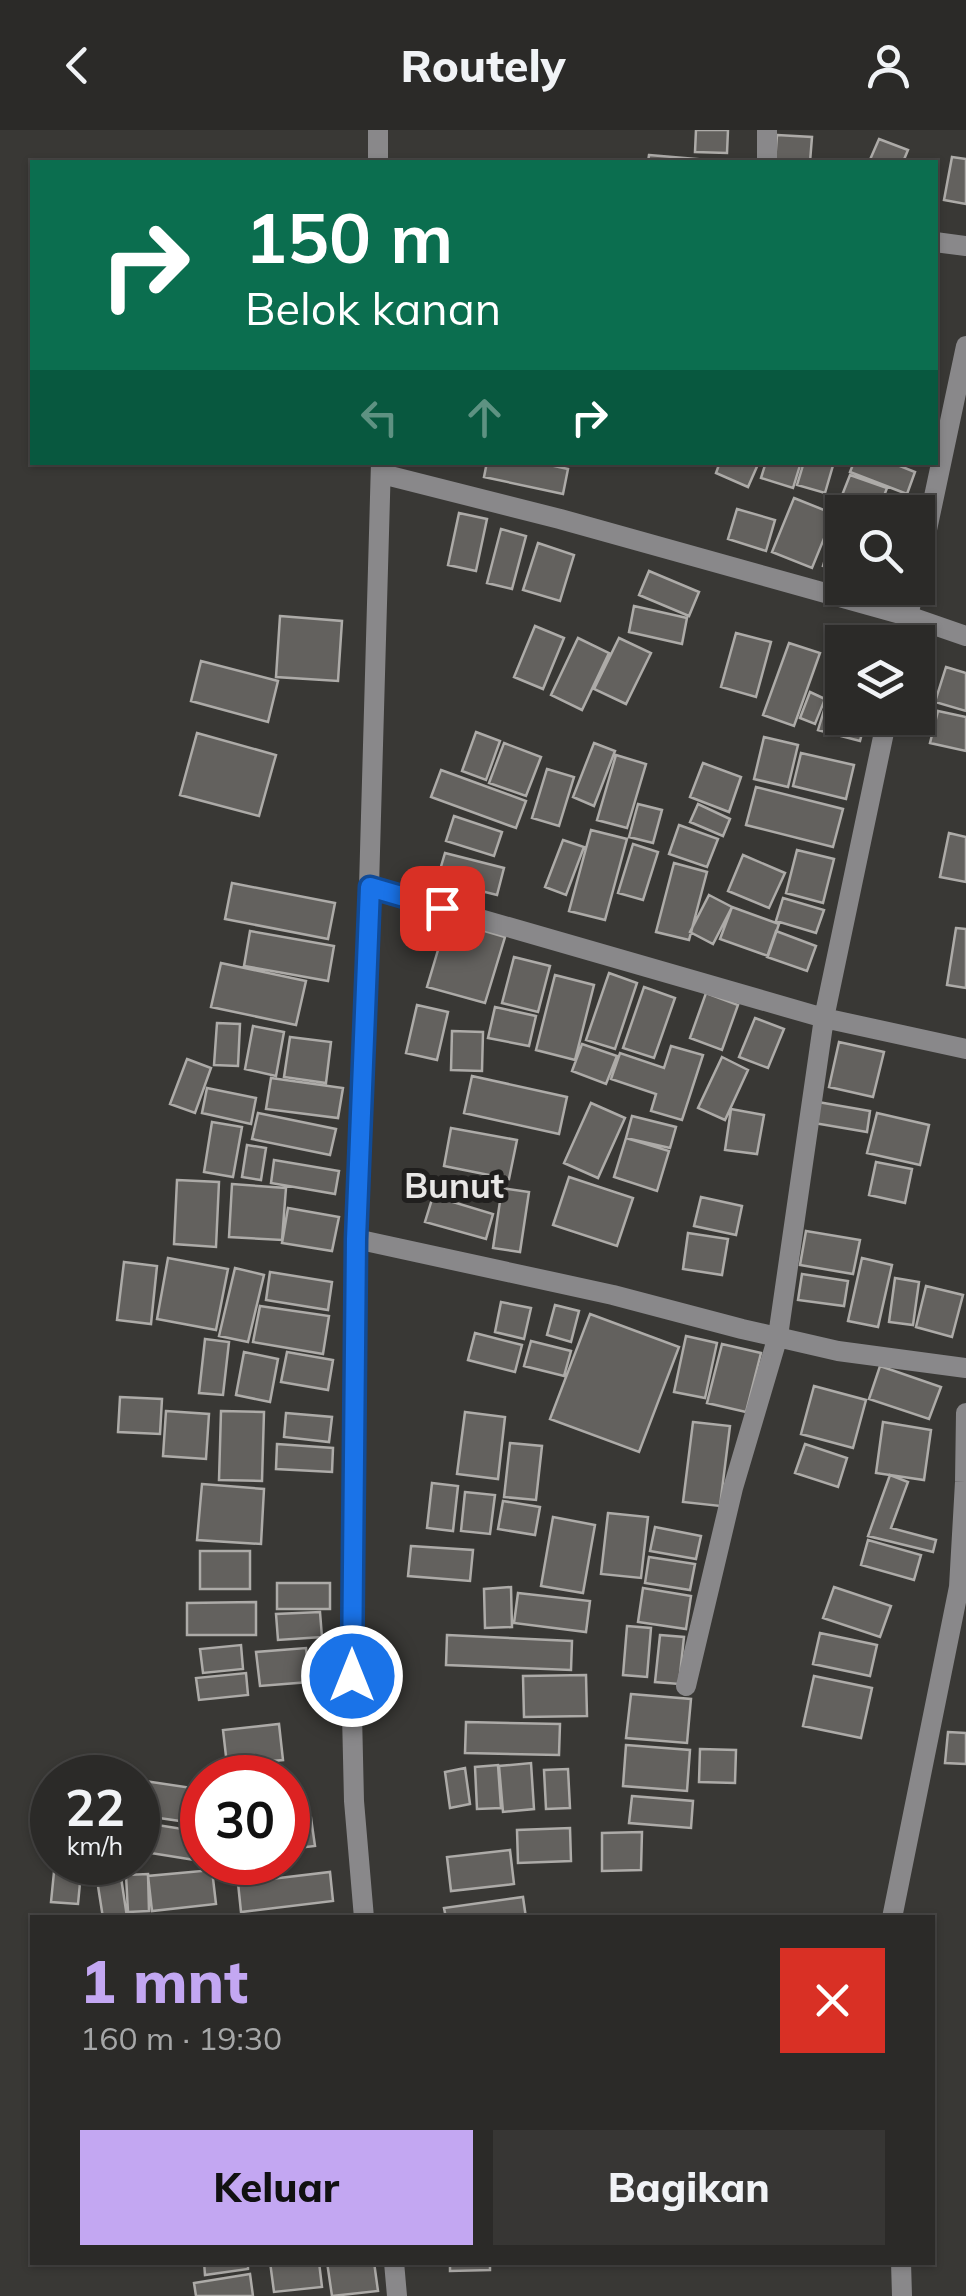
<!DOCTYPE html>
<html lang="id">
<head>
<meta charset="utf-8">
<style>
	body { margin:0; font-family:Mulish,sans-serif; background:#373634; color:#f1f3f6; height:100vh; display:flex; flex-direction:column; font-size:38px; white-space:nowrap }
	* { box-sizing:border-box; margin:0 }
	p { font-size:32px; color:#a6a7a8 }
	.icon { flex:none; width:55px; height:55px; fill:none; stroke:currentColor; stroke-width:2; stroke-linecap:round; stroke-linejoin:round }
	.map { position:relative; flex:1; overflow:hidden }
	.side { position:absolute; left:30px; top:1785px; width:905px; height:350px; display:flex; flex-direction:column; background:#2b2a28; border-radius:0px; box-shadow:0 2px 8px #0004,0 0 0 2px #474645 }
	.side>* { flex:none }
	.hud { position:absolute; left:30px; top:30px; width:908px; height:305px; border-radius:0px; box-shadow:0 2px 8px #0004,0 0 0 2px #474645; background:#0b6e4f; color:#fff; overflow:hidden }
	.fabs { position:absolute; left:825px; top:365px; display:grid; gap:20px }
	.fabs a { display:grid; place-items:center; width:110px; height:110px; border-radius:0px; background:#2b2a28; box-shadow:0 2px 8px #0004,0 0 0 2px #474645; font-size:50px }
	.speed { position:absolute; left:30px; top:1625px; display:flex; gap:20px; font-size:50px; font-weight:700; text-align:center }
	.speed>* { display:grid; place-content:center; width:130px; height:130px; border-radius:50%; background:#2b2a28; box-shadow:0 2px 8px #0004,0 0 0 2px #474645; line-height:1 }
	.speed small { font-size:25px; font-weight:400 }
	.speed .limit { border:15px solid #d22; background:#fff; color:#111 }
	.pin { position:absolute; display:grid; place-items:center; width:85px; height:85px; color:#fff; margin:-42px; border-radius:20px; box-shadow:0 5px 15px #0006 }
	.me { position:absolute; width:110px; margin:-55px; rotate:0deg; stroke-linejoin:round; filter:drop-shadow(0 0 8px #0008) }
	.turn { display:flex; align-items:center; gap:35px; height:210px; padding:0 50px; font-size:45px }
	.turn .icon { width:130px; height:130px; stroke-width:2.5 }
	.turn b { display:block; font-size:70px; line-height:85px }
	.lanes { display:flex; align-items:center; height:95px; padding:0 50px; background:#0003; justify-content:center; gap:50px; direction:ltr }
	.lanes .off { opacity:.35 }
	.round { display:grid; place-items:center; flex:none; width:105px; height:105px; border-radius:0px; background:#373634 }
	.overview { display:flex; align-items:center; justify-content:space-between; height:170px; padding:0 50px }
	h1 { font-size:60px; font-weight:800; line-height:75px; color:#c3a7f2 }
	.cta { display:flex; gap:20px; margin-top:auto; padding:20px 50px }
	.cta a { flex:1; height:115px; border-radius:0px; background:#c3a7f2; color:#111; font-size:40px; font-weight:800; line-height:115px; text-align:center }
	.cta a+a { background:#373634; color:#f1f3f6 }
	header { display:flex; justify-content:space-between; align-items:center; height:130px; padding:0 50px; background:#2b2a28; font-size:45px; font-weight:800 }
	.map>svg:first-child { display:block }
</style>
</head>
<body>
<header><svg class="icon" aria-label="back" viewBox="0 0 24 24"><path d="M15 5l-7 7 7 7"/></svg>Routely<svg class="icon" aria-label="person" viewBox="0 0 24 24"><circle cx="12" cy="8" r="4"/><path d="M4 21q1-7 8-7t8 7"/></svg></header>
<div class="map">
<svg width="966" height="2166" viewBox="0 0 966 2166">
	<rect width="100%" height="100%" fill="#393835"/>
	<path fill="#63615e" stroke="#adaba8" stroke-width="2.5" d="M 696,0 L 728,0 L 727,23 L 695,22 Z
		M 777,5 L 812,7 L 810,32 L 775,32 Z
		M 879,9 L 908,20 L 903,32 L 869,32 Z
		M 649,25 L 732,32 L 648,32 Z
		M 952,27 L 966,29 L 966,74 L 944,70 Z
		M 487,332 L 536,332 L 568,339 L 563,364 L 484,347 Z
		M 720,332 L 759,332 L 748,357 L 716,343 Z
		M 766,332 L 801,332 L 793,358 L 761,348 Z
		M 804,332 L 834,332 L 825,363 L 797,355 Z
		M 854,332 L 890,332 L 915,342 L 907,364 L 850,342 Z
		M 850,345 L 887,358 L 878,382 L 848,382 L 837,378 Z
		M 794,368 L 834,384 L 812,438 L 772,422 Z
		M 737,379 L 775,390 L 766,421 L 728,409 Z
		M 459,383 L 487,389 L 476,441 L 448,435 Z
		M 837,389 L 842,390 L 842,442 L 823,436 Z
		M 501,399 L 526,406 L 512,459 L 487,453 Z
		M 538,413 L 574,425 L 560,471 L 523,460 Z
		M 649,441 L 699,462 L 689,486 L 639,465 Z
		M 634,476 L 687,488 L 682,514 L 629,502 Z
		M 280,486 L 342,491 L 338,551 L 276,547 Z
		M 535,496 L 564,508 L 543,559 L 514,547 Z
		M 736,503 L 771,512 L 756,567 L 721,557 Z
		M 578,508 L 609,523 L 582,580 L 551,565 Z
		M 619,508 L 651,523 L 626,574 L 594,559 Z
		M 789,513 L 820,523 L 794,596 L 763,585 Z
		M 840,524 L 842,525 L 842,566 L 829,562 Z
		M 201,531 L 278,551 L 268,592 L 191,571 Z
		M 946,537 L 966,543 L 966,581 L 935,572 Z
		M 810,562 L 825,569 L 815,594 L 800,588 Z
		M 826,574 L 842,578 L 842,588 L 866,588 L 860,611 L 818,600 Z
		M 938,581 L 966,587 L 966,621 L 930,613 Z
		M 476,602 L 500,611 L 486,650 L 462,641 Z
		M 197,603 L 276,625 L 259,686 L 180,665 Z
		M 764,607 L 798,615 L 788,657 L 754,649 Z
		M 504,613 L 541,627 L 526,666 L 489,653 Z
		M 594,613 L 615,621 L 594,676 L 573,667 Z
		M 801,623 L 854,635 L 846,669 L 793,656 Z
		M 616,625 L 646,634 L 627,698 L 597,690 Z
		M 703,633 L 741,647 L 729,682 L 690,667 Z
		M 547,639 L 574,647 L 559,696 L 532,688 Z
		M 441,640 L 526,671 L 516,698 L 431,667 Z
		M 756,657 L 843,679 L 833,717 L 746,695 Z
		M 638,674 L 662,680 L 653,713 L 629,707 Z
		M 698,674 L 730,689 L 723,706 L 690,692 Z
		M 454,686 L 502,702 L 494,726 L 446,711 Z
		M 679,695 L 718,709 L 707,737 L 669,724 Z
		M 591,700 L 627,709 L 605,790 L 569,781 Z
		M 949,703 L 966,707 L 966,752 L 940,747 Z
		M 563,710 L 584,717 L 566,765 L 545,757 Z
		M 633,714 L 658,722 L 643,770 L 618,763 Z
		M 797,720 L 834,729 L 823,773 L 786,763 Z
		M 445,723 L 504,738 L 497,765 L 437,750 Z
		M 743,725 L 785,743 L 769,778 L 728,761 Z
		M 674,733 L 707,742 L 689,810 L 656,802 Z
		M 232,753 L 335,773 L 328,809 L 225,789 Z
		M 709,765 L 732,777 L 713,814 L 690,802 Z
		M 783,768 L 824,780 L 816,803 L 776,791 Z
		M 732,777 L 779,794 L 768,826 L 720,809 Z
		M 447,790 L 505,807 L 485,873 L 427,857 Z
		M 956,798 L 966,799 L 966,858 L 947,855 Z
		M 250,801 L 334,816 L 328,851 L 244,836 Z
		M 776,801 L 816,816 L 807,841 L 767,827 Z
		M 514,827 L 550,836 L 538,882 L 502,873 Z
		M 221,833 L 306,851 L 296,895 L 211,877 Z
		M 609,843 L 637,853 L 615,919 L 586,910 Z
		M 555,845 L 594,855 L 575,930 L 536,920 Z
		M 644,857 L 675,868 L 654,928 L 623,918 Z
		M 706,863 L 738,875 L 722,920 L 690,908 Z
		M 417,875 L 448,882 L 437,930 L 406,923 Z
		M 495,877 L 536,886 L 529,916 L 488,908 Z
		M 755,888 L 784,899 L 768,938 L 739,927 Z
		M 217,893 L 240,894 L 238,936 L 214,935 Z
		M 253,896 L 284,902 L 276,946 L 245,939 Z
		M 452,901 L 483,902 L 482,941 L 451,940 Z
		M 290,907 L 331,912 L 326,953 L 284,947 Z
		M 839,912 L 884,922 L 873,967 L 829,957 Z
		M 582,914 L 617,926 L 606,954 L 572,941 Z
		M 671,916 L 703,925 L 682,990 L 651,981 L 656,964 L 611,949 L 620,923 L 664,938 Z
		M 722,927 L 748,940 L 725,990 L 698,978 Z
		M 187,929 L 211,938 L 195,983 L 170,974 Z
		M 472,946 L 567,967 L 559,1004 L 464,983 Z
		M 271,948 L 343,958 L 338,988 L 266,979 Z
		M 207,958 L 256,968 L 251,994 L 202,983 Z
		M 818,972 L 870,981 L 867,1002 L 814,993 Z
		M 591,973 L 625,988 L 598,1048 L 564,1033 Z
		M 731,979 L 764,985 L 757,1024 L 725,1020 Z
		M 258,983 L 336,999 L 330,1025 L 252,1009 Z
		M 877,983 L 929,995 L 920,1035 L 867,1023 Z
		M 632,986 L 676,997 L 670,1018 L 626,1008 Z
		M 212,992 L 242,997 L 233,1047 L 204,1042 Z
		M 451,998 L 517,1010 L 509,1049 L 444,1036 Z
		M 626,1008 L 669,1021 L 657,1061 L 614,1047 Z
		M 247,1015 L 266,1018 L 261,1050 L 242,1047 Z
		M 274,1030 L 339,1041 L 335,1064 L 271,1053 Z
		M 876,1032 L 912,1039 L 905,1073 L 869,1065 Z
		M 569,1047 L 633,1068 L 617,1116 L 553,1095 Z
		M 177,1050 L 219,1052 L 216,1117 L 174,1114 Z
		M 232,1054 L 286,1058 L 282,1110 L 229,1107 Z
		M 502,1058 L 529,1062 L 520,1122 L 493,1118 Z
		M 433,1066 L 493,1084 L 486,1109 L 425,1092 Z
		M 701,1067 L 742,1076 L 736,1105 L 694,1096 Z
		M 288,1078 L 339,1087 L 332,1121 L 282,1113 Z
		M 806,1101 L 860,1110 L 853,1144 L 800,1135 Z
		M 688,1103 L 728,1109 L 722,1145 L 683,1139 Z
		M 168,1128 L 228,1139 L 216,1200 L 157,1189 Z
		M 862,1128 L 892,1135 L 878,1197 L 848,1191 Z
		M 124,1132 L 157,1136 L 151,1194 L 117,1190 Z
		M 235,1138 L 264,1145 L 248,1212 L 219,1206 Z
		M 270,1142 L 332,1152 L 328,1180 L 266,1170 Z
		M 802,1144 L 848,1151 L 844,1176 L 798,1170 Z
		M 895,1148 L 919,1152 L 913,1195 L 889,1192 Z
		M 926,1156 L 963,1165 L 952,1207 L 916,1197 Z
		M 501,1172 L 531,1178 L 524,1209 L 495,1202 Z
		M 555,1175 L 579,1181 L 571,1212 L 547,1205 Z
		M 260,1176 L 329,1186 L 323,1224 L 253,1212 Z
		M 590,1184 L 679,1217 L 639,1322 L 550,1289 Z
		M 475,1203 L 522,1215 L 515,1242 L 468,1230 Z
		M 686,1206 L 717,1213 L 705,1268 L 674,1262 Z
		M 205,1209 L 229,1212 L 223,1265 L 199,1263 Z
		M 531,1211 L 571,1221 L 564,1246 L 524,1236 Z
		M 722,1214 L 761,1223 L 746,1282 L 707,1273 Z
		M 244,1222 L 278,1229 L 270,1272 L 236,1265 Z
		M 287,1222 L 333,1230 L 328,1260 L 281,1252 Z
		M 880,1236 L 941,1257 L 929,1289 L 869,1269 Z
		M 814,1256 L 866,1270 L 853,1318 L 801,1304 Z
		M 120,1267 L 162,1269 L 160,1304 L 118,1302 Z
		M 166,1281 L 209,1284 L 206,1329 L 163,1326 Z
		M 221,1281 L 264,1282 L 262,1351 L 219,1350 Z
		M 465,1282 L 505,1287 L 498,1349 L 457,1344 Z
		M 286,1283 L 332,1287 L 329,1312 L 284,1307 Z
		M 693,1292 L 730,1296 L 720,1376 L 683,1372 Z
		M 883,1292 L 931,1300 L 924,1350 L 876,1343 Z
		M 510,1313 L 542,1316 L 536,1370 L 504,1367 Z
		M 277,1314 L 333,1318 L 332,1342 L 276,1339 Z
		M 805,1314 L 847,1328 L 838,1357 L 795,1343 Z
		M 890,1345 L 908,1352 L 891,1398 L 936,1410 L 933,1422 L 868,1406 Z
		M 432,1353 L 458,1356 L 453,1401 L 427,1398 Z
		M 202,1354 L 264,1359 L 261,1414 L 197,1410 Z
		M 465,1362 L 495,1365 L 490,1404 L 461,1401 Z
		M 503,1371 L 540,1377 L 535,1405 L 498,1399 Z
		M 608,1383 L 648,1387 L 641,1448 L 601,1444 Z
		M 553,1387 L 595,1395 L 583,1463 L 541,1456 Z
		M 655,1397 L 701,1406 L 696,1429 L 650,1421 Z
		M 868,1410 L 921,1425 L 914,1450 L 861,1435 Z
		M 411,1416 L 473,1420 L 470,1451 L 408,1446 Z
		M 200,1421 L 250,1421 L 250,1459 L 200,1459 Z
		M 649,1427 L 695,1434 L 690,1460 L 645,1453 Z
		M 277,1453 L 330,1453 L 330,1479 L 277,1479 Z
		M 511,1457 L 512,1497 L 485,1498 L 484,1459 Z
		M 834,1457 L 891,1476 L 880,1507 L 823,1488 Z
		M 643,1458 L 691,1466 L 686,1499 L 638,1492 Z
		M 518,1463 L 590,1471 L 586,1502 L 514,1493 Z
		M 256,1472 L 256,1505 L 187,1505 L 187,1473 Z
		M 320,1482 L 322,1507 L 278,1510 L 276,1484 Z
		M 627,1496 L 651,1498 L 647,1547 L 623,1545 Z
		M 820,1503 L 877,1515 L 870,1546 L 813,1534 Z
		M 447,1505 L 572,1511 L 571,1540 L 446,1535 Z
		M 660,1505 L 684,1507 L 679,1554 L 655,1552 Z
		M 241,1515 L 243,1539 L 203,1543 L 200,1519 Z
		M 306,1518 L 309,1552 L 260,1556 L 256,1522 Z
		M 246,1543 L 248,1565 L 199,1570 L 196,1548 Z
		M 586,1545 L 587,1586 L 524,1587 L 523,1546 Z
		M 814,1546 L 872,1558 L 861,1608 L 803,1596 Z
		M 631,1564 L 691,1569 L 687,1613 L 626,1608 Z
		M 466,1592 L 560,1594 L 559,1625 L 465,1623 Z
		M 279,1594 L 283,1630 L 227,1635 L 223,1600 Z
		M 948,1602 L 966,1603 L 966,1634 L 945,1633 Z
		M 626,1615 L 690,1620 L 687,1661 L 623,1656 Z
		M 700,1619 L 736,1620 L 735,1653 L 699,1652 Z
		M 531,1633 L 534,1679 L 503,1682 L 499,1636 Z
		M 498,1635 L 501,1678 L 477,1679 L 475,1637 Z
		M 465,1638 L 470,1674 L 450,1678 L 445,1642 Z
		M 568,1639 L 570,1678 L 546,1679 L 544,1640 Z
		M 138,1650 L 192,1658 L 187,1692 L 138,1685 Z
		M 632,1666 L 693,1671 L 691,1698 L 629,1693 Z
		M 311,1688 L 315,1716 L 288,1719 L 288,1691 Z
		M 138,1692 L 202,1702 L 201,1731 L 138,1721 Z
		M 570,1698 L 571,1731 L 518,1733 L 517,1700 Z
		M 642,1702 L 641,1740 L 602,1741 L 602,1703 Z
		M 510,1720 L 514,1754 L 451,1761 L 447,1727 Z
		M 55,1732 L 82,1732 L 78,1774 L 51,1772 Z
		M 119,1734 L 127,1787 L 103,1788 L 95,1737 Z
		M 212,1740 L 216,1774 L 152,1781 L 148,1746 Z
		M 330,1742 L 333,1771 L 241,1782 L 238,1753 Z
		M 148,1744 L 149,1781 L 128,1782 L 126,1745 Z
		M 523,1767 L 526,1788 L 446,1788 L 444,1778 Z
		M 204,2132 L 248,2132 L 248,2139 L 205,2145 Z
		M 270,2132 L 319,2132 L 322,2157 L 274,2162 Z
		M 327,2132 L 374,2132 L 378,2161 L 332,2166 Z
		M 450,2132 L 490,2132 L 490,2140 L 450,2141 Z
		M 250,2144 L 253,2166 L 196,2166 L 194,2153 Z"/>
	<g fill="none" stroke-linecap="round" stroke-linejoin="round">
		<path stroke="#89888a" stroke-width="20" d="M 378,0 L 378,32
			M 767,32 L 767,0
			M 935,112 L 966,116
			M 382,344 L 560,389 L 908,486 L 966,506
			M 918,442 L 966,216
			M 903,512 L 914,458
			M 369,757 L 824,888 L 966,919
			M 356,1109 L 613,1165 L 742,1199 L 838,1221 L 966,1238
			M 686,1556 L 733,1358 L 778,1206 L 824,888 L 887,588
			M 364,1788 L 354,1671 L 352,1584 L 356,1109 L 369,757 L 381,332
			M 892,1788 L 959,1457 L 965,1352 L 966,1283
			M 394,2132 L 397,2166
			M 901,2132 L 902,2166"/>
	</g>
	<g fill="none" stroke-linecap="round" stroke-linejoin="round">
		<defs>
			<path id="route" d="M 352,1546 L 356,1109 L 370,757 L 442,778"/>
		</defs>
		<use href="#route" stroke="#114b97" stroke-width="25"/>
		<use href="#route" stroke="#1a73e8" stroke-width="18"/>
	</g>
	<g text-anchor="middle" stroke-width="10" stroke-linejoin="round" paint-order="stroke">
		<g font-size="35" font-weight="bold" fill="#e8e7e6" stroke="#201f1e">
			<text x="454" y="1068">Bunut</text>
		</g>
	</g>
</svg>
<div class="fabs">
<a><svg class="icon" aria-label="search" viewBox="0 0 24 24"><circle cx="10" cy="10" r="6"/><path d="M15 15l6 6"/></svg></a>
<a><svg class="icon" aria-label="layers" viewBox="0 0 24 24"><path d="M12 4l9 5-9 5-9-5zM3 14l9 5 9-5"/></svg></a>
</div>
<div class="speed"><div>22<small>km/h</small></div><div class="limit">30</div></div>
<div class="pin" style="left:442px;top:778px;background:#d93025"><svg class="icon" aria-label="arrive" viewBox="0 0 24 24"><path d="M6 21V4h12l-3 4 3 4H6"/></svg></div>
<svg class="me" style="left:352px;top:1546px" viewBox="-20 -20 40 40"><circle r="17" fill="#1a73e8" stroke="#fff" stroke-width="3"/><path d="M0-11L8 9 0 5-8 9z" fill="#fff"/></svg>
<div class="hud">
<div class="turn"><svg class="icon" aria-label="right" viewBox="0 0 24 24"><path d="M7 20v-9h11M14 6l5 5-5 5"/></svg><div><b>150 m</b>Belok kanan</div></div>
<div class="lanes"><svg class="icon off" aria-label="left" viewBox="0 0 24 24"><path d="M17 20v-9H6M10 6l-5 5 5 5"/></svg><svg class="icon off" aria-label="ahead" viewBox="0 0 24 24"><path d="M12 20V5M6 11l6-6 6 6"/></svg><svg class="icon" aria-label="right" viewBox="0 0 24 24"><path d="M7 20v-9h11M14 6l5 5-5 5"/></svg></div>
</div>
<section class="side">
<div class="overview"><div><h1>1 mnt</h1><p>160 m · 19:30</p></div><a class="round" style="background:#d93025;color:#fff"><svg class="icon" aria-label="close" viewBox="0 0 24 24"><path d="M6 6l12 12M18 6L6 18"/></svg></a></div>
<div class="cta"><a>Keluar</a><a>Bagikan</a></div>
</section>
</div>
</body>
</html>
